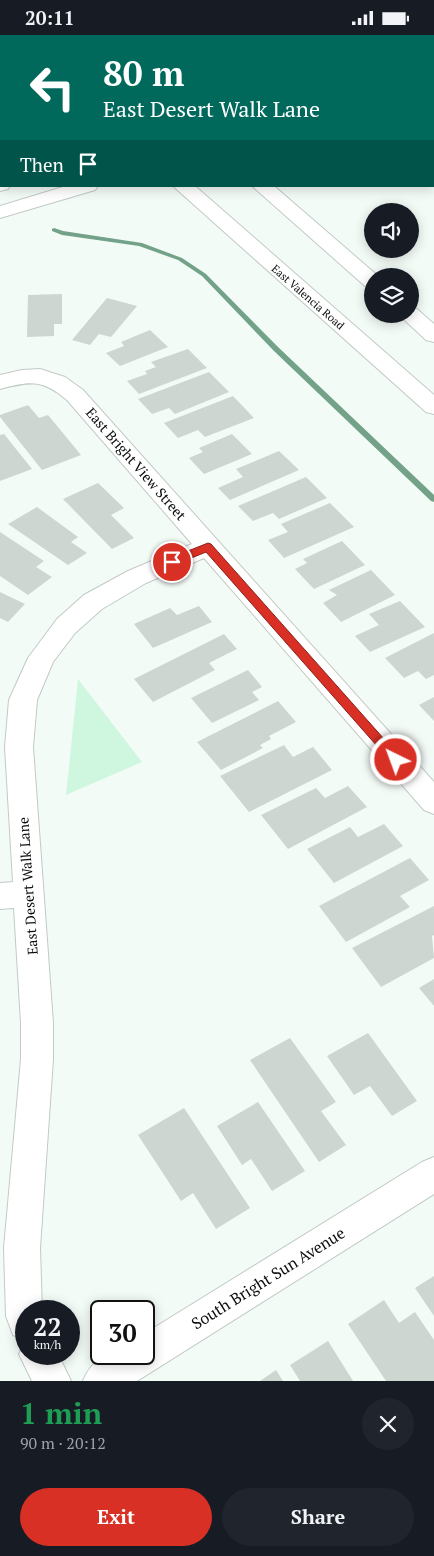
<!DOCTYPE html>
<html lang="en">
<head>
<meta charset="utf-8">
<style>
	body { margin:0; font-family:"PT Serif",serif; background:#20242c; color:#f1f3f6; height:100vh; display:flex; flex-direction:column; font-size:19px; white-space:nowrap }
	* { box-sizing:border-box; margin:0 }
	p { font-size:16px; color:#9ea1a6 }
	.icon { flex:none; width:28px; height:28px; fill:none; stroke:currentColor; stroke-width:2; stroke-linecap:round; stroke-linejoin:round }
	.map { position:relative; height:1346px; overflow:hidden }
	.sheet { display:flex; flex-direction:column; background:#171b24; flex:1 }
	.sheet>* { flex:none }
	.top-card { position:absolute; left:0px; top:0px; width:435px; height:152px; box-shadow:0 2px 12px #0003; background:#00695c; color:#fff; overflow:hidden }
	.fabs { position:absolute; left:364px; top:168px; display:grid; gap:10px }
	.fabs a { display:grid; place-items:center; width:55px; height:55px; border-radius:50%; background:#171b24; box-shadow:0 2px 12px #0003; font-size:25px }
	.speed { position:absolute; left:15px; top:1265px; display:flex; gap:10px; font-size:25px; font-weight:700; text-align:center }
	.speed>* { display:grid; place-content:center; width:65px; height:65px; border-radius:50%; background:#171b24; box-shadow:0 2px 12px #0003; line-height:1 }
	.speed small { font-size:12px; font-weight:400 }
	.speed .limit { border:2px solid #111; border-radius:8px; background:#fff; color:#111 }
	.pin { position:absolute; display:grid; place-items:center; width:42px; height:42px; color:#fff; margin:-21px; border:2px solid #fff; border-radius:50%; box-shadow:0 1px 5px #0007 }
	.me { position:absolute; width:55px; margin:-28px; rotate:318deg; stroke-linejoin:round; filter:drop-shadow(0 0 4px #0008) }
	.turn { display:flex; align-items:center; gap:18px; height:105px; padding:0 20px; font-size:22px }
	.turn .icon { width:65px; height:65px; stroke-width:2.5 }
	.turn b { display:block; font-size:35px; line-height:42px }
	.then { display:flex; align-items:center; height:48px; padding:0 20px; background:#0003; gap:10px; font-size:19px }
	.round { display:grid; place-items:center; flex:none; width:52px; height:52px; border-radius:26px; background:#20242c }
	.overview { display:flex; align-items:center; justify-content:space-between; height:85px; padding:0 20px }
	h1 { font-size:30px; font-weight:700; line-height:38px; color:#1e9e55 }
	.cta { display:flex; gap:10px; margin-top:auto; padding:10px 20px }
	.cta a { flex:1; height:58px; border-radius:30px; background:#d93025; color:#fff; font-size:20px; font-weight:700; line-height:58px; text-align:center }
	.cta a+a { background:#20242c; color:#f1f3f6 }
	.status { display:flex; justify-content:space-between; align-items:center; height:35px; padding:0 25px; background:#171b24; direction:ltr }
	.status svg { height:14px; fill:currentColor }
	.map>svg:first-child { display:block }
</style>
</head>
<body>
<div class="status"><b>20:11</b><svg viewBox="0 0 49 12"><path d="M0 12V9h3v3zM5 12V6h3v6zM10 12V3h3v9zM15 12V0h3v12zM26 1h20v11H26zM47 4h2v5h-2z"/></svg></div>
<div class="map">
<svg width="434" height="1346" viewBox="0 0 434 1346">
	<rect width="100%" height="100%" fill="#f3fbf7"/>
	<path fill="#cff7e0" d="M 163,0 L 346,0 L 342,1 Z
		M 78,644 L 142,727 L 66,760 Z"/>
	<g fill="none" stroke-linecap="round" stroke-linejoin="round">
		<path fill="#73a289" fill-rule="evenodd" d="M 0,107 L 1,107 L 1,111 L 0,111 Z
			M 54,193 L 63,196 L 142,208 L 182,223 L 206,239 L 278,312 L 434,460 L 434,467 L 431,466 L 274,316 L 202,241 L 178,225 L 139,211 L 62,200 L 52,196 L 52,194 Z"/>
	</g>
	<path fill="#ced6d1" d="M 62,259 L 62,289 L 54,289 L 54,301 L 27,302 L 28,260 Z
		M 107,263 L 137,271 L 111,302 L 99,299 L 90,310 L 72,305 Z
		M 150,295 L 168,312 L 120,331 L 106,318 L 124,311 L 121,307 Z
		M 188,314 L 207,333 L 139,359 L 127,346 L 147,339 L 145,336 L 156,332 L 151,327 Z
		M 209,337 L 229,357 L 175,379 L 169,373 L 152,379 L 138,364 Z
		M 233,361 L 254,383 L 205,402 L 198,395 L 178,403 L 164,388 Z
		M 28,370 L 39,383 L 48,380 L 81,420 L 42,435 L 0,382 L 0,380 Z
		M 4,399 L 32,434 L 0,446 L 0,400 Z
		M 232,399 L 252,419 L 204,439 L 189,423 L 203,417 L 199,413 Z
		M 279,416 L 299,435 L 230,465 L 218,453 L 243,442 L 236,434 Z
		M 306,442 L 327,463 L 279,484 L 273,478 L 253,486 L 238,471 Z
		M 98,448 L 124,473 L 111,480 L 134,503 L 112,514 L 63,464 Z
		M 330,468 L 354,492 L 284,523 L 268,505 L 288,497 L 281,489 Z
		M 37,472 L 78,502 L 71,507 L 87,518 L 68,530 L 8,489 Z
		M 0,497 L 44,526 L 36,532 L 52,542 L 28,560 L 0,541 Z
		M 342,506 L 365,530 L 314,554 L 295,534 L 307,528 L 303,524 Z
		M 371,535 L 395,560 L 341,587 L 323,568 L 337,560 L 329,555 Z
		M 0,557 L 25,569 L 8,587 L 0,583 Z
		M 400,566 L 425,592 L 370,617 L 355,601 L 379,590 L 369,579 Z
		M 199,571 L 212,587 L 153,613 L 134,589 L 170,573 L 177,580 Z
		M 434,598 L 434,640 L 426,644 L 418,636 L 404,643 L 385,623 Z
		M 224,599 L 237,614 L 209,628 L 215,635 L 153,667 L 134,644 Z
		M 248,635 L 262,652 L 252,657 L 259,665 L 212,688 L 191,663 Z
		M 434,662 L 434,686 L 419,670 Z
		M 278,666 L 296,687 L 269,701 L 271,704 L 260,710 L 263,713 L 221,735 L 197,707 Z
		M 284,710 L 293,722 L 313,712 L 332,735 L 249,777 L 220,741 Z
		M 348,751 L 367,772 L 288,814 L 261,780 L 316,753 L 325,763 Z
		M 384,789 L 403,811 L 334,848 L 307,814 L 350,792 L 358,802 Z
		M 410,823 L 429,845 L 400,861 L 410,872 L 346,907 L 319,871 Z
		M 434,871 L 434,900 L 432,901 L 434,923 L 381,952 L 352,913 Z
		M 434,944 L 434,971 L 419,953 Z
		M 368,998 L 417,1066 L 392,1081 L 370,1051 L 354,1060 L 327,1021 Z
		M 290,1003 L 336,1067 L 321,1076 L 346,1110 L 319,1127 L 250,1025 Z
		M 258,1067 L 305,1136 L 272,1156 L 251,1124 L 242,1130 L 217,1091 Z
		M 184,1073 L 250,1173 L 216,1194 L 193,1158 L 181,1166 L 138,1100 Z
		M 434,1241 L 434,1281 L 415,1253 Z
		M 384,1265 L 399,1288 L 415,1277 L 434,1305 L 434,1346 L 386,1346 L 348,1289 Z
		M 328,1306 L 353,1346 L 300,1346 L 290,1330 Z
		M 276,1335 L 283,1346 L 260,1346 Z"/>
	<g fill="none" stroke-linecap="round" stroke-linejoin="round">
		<defs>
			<path id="minor" d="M 40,334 L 65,342 L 83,355 L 434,747 L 434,779 L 424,775 L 204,523 L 146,548 L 102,574 L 75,598 L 53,627 L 37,665 L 33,712 L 53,988 L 53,1024 L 40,1213 L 42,1276 L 26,1276 L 26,1319 L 58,1319 L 71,1346 L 32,1346 L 19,1319 L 26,1305 L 13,1300 L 6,1281 L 4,1213 L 21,1024 L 21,988 L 14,873 L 0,874 L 0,848 L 13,847 L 5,712 L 9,665 L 28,623 L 57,584 L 84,560 L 128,536 L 192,509 L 67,365 C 42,344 30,346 0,354 L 0,340 L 22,335 Z
				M 434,1122 L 434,1159 L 137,1346 L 83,1346 C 95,1316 116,1319 144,1319 L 144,1299 L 422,1127 Z"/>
			<path id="major" d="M 5,0 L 24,0 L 25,1 L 6,1 Z
				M 77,0 L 96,0 L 97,1 L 78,1 Z
				M 0,144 L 1,151 L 10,151 L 8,154 L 0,156 Z
				M 66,151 L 98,151 L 95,155 L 0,183 L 0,171 Z
				M 173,151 L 195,151 L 434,360 L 434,379 L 426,377 Z
				M 252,151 L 274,151 L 378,241 L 372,241 L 372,253 L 365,251 Z
				M 410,273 L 417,274 L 434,289 L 434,307 L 426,305 L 398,279 L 410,279 Z"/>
		</defs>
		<use href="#minor" stroke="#c2cac5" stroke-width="2"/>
		<use href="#major" stroke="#c2cac5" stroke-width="2"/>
		<use href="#minor" fill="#fff" fill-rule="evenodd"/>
		<use href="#major" fill="#fff" fill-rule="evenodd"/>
	</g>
	<path fill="#d93025" stroke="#8d1f18" d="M 208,508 L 211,509 L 400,722 L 402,725 L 400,728 L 392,728 L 206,517 L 172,531 L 167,527 L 168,524 Z"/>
	<g text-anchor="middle" stroke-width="4" stroke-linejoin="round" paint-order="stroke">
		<g font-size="11" fill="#0b0e0c" stroke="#fff">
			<text transform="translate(308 262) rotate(41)" y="4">East Valencia Road</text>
		</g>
		<g font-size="14" fill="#0b0e0c" stroke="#fff">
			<text transform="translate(136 429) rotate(49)" y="5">East Bright View Street</text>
			<text transform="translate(28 851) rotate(-94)" y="5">East Desert Walk Lane</text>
		</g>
		<g font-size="16" fill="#0b0e0c" stroke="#fff">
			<text transform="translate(268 1243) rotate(-32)" y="6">South Bright Sun Avenue</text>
		</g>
	</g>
</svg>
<div class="fabs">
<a><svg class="icon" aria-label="sound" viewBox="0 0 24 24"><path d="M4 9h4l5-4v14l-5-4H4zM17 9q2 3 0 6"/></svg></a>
<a><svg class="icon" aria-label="layers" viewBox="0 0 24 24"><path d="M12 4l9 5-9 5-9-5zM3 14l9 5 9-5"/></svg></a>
</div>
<div class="speed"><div>22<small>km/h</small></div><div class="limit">30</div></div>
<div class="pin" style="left:172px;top:527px;background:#d93025"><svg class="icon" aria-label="arrive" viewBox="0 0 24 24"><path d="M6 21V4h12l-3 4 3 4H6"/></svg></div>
<svg class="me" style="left:396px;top:725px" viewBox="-20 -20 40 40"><circle r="17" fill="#d93025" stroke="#fff" stroke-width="3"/><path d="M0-11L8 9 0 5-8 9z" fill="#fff"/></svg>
<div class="top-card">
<div class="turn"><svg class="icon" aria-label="left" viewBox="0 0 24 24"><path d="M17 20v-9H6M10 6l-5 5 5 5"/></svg><div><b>80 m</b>East Desert Walk Lane</div></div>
<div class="then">Then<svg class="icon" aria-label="arrive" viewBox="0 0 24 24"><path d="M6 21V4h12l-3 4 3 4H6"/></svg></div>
</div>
</div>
<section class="sheet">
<div class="overview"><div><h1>1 min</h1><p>90 m · 20:12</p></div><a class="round"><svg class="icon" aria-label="close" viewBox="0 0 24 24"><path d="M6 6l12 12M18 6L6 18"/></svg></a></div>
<div class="cta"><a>Exit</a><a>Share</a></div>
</section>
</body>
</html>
